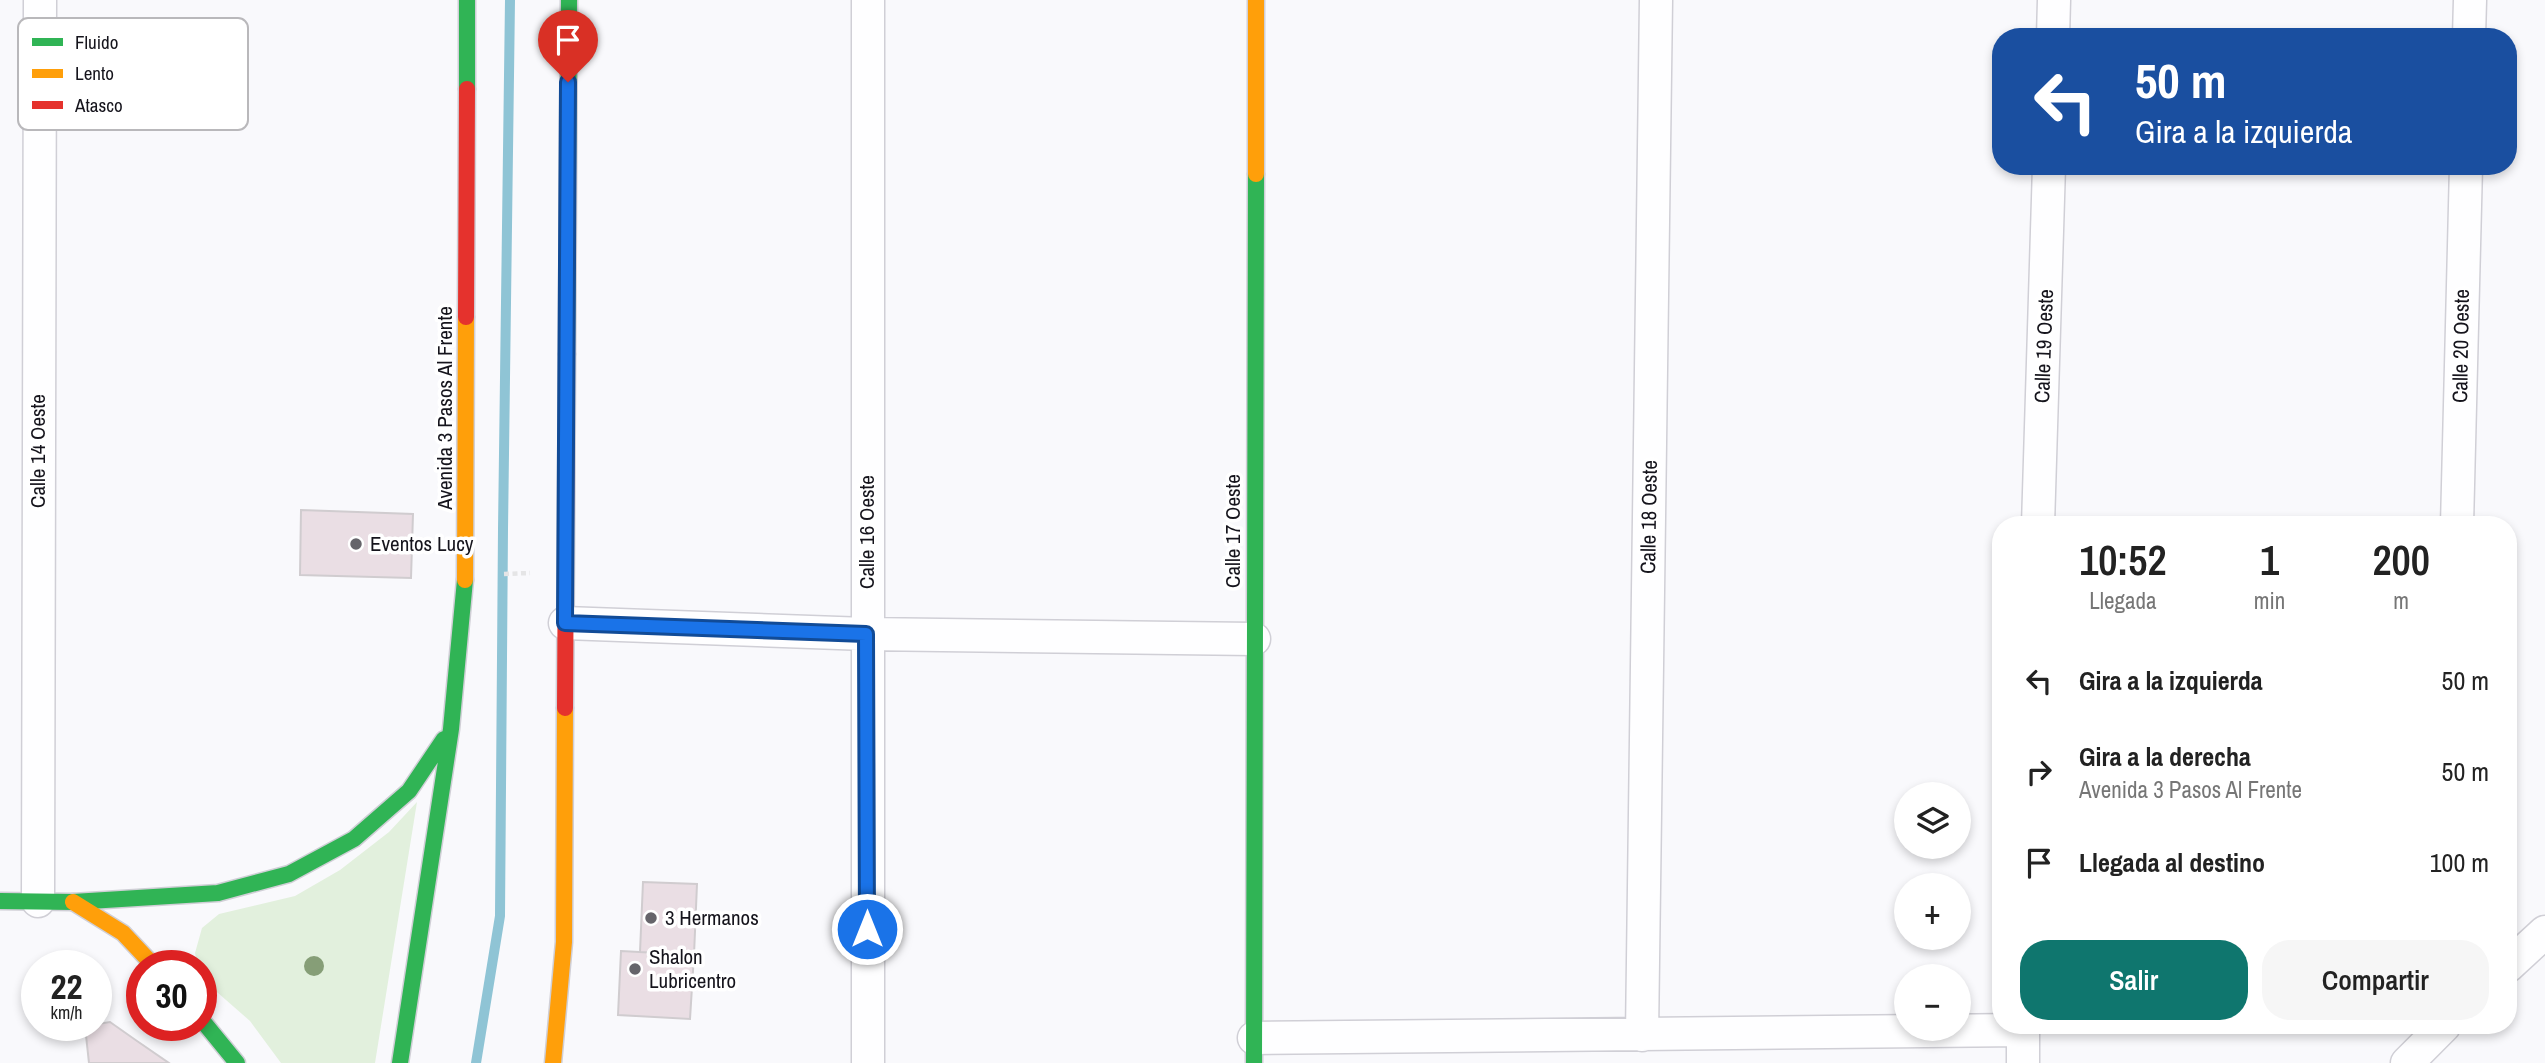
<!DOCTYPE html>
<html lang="es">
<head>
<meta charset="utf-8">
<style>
	body { margin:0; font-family:"Archivo Narrow",sans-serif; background:#f6f6f6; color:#222; height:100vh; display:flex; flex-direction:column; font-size:26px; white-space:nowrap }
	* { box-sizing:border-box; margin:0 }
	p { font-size:23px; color:#767676 }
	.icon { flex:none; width:38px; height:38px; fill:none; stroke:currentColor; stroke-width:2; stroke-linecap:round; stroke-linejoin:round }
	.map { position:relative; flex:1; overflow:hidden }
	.drawer { position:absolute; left:1992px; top:516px; width:525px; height:518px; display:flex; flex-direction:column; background:#fff; border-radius:28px; box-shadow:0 4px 10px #0003 }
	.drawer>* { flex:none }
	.top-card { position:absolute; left:1992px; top:28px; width:525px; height:147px; border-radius:28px; box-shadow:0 4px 10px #0003; background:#1a4fa0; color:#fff; overflow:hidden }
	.controls { position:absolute; left:1894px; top:782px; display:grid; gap:14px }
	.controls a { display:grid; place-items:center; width:77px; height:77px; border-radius:50%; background:#fff; box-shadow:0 4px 10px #0003; font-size:35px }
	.speed { position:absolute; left:21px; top:950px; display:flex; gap:14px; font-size:35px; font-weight:700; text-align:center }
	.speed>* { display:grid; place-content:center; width:91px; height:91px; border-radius:50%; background:#fff; box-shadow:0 4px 10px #0003; line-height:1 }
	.speed small { font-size:18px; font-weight:400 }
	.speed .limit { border:10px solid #d22; background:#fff; color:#111 }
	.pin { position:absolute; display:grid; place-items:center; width:60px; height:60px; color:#fff; margin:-72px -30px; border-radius:50% 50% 50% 0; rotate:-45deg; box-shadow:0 0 7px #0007 }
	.pin .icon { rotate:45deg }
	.me { position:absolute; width:77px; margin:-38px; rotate:0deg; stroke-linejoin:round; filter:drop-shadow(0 0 5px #0008) }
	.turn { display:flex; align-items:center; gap:24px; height:147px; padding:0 28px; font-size:32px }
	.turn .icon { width:91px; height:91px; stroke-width:2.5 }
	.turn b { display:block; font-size:49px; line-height:60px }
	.eta { display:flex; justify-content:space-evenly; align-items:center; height:119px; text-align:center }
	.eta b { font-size:42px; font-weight:600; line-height:49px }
	.action { display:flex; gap:14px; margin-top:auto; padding:14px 28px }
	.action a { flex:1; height:80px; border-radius:28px; background:#0f766e; color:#fff; font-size:28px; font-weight:600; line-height:80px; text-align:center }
	.action a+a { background:#f6f6f6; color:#222 }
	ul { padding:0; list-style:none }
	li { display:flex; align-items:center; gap:21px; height:91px; padding:0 28px }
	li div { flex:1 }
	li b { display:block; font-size:26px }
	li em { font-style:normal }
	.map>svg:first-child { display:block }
</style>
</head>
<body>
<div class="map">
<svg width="2545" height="1063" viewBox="0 0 2545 1063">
	<rect width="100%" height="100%" fill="#f9f9fc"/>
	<path fill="#e2f0dd" d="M 417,802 L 375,1063 L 281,1063 L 250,1021 L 202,979 L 201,966 L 198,966 L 195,953 L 202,928 L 219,914 L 295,896 L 340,870 L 389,832 Z"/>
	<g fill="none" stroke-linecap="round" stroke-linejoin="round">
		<path stroke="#8fc4d5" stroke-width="10" d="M 476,1063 L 500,916 L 503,529 L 510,0"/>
	</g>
	<path fill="#eadee4" stroke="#d0cccf" stroke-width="2" d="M 301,510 L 413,514 L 411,578 L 300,575 Z
		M 643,882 L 697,884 L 694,955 L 640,952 Z
		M 621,951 L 694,955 L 690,1019 L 618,1015 Z
		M 110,1022 L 137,1041 L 169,1063 L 89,1063 L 85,1026 Z"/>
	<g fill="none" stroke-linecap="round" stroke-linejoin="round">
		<defs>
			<path id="street" d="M 868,0 L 868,1063
				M 2053,37 L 2054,0
				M 2469,37 L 2470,0
				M 2038,525 L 2049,166
				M 2457,525 L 2466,166
				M 565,623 L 866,634 L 1254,639
				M 38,901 L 40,0
				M 2508,966 L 2545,932
				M 1642,1035 L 1656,0
				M 1254,1038 L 2023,1030
				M 2023,1063 L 2023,1026
				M 2407,1063 L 2444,1026"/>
			<path id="fast" d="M 467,89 L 467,0
				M 567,354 L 569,0
				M 0,901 L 73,902 L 218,893 L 289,874 L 354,839 L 409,791 L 444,739
				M 201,1019 L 237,1063
				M 400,1063 L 451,729 L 465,580
				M 1254,1063 L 1256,174"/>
			<path id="slow" d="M 1256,174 L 1256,0
				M 465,580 L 466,317
				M 73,902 L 123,933 L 154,966
				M 553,1063 L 564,942 L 565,708"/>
			<path id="jam" d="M 466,317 L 467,89
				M 565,708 L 567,354"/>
		</defs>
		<use href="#street" stroke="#d0cfd6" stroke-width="35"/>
		<use href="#fast" stroke="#d0cfd6" stroke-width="19"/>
		<use href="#slow" stroke="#d0cfd6" stroke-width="19"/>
		<use href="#jam" stroke="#d0cfd6" stroke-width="19"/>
		<path stroke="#e5e5e6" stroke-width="4.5" stroke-dasharray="5 3.5" stroke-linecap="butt" d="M 504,574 L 530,573"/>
		<use href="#street" stroke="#fefeff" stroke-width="32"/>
		<use href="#fast" stroke="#30b455" stroke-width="16"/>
		<use href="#slow" stroke="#ff9f0a" stroke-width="16"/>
		<use href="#jam" stroke="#e5322d" stroke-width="16"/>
	</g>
	<circle fill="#869e77" cx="314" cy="966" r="10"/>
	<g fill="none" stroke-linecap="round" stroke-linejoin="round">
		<defs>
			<path id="route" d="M 568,82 L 565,623 L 866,634 L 867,929"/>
		</defs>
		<use href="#route" stroke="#114b97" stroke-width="18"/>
		<use href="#route" stroke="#1a73e8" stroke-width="12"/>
	</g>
	<g fill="#65646a" stroke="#fff" stroke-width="2.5">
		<circle cx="356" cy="544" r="7"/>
		<circle cx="651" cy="918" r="7"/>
		<circle cx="635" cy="969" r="7"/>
	</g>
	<g text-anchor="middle" stroke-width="7" stroke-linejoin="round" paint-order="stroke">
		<g font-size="21" fill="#15141c" stroke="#fff">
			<text transform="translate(2044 346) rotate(-88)" y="7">Calle 19 Oeste</text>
			<text transform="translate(2461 346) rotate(-89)" y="7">Calle 20 Oeste</text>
			<text transform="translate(445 408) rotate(-90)" y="7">Avenida 3 Pasos Al Frente</text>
			<text transform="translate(38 451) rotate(-90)" y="7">Calle 14 Oeste</text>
			<text transform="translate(1649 517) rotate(-89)" y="7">Calle 18 Oeste</text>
			<text transform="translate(1233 531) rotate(-90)" y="7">Calle 17 Oeste</text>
			<text transform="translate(867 532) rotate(-90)" y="7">Calle 16 Oeste</text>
		</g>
		<g font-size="21" fill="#15141c" stroke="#fff" text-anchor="start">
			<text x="370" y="551">Eventos Lucy</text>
			<text x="665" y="925">3 Hermanos</text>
			<text x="649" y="964">Shalon<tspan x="649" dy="24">Lubricentro</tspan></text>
		</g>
	</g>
	<rect x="18" y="18" width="230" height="112" rx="10" fill="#fff" stroke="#b9b8bb" stroke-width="2"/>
	<rect x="32" y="38" width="31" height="8" fill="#30b455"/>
	<rect x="32" y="69" width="31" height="9" fill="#ff9f0a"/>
	<rect x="32" y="101" width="31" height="8" fill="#e5322d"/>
	<g font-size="19" fill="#15141c">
		<text x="75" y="49">Fluido</text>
		<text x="75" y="80">Lento</text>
		<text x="75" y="112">Atasco</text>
	</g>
</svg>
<div class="controls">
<a><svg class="icon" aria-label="layers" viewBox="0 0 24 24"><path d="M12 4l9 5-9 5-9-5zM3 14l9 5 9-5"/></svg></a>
<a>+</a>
<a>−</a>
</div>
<div class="speed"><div>22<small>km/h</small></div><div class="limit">30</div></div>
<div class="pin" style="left:568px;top:82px;background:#d93025"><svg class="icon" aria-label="arrive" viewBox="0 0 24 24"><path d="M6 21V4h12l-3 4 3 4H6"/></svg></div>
<svg class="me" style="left:867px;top:929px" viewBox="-20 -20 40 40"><circle r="17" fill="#1a73e8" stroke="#fff" stroke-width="3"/><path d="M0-11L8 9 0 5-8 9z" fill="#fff"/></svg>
<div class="top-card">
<div class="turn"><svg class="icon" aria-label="left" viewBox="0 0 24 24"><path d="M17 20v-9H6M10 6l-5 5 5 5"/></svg><div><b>50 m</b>Gira a la izquierda</div></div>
</div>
<section class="drawer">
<div class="eta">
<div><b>10:52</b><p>Llegada</p></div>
<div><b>1</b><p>min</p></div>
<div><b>200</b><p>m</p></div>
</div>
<ul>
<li><svg class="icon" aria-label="left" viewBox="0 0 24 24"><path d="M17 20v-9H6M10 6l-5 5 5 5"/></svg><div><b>Gira a la izquierda</b></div><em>50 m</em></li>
<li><svg class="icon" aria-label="right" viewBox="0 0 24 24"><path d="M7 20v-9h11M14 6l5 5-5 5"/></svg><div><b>Gira a la derecha</b><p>Avenida 3 Pasos Al Frente</p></div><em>50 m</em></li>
<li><svg class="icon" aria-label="arrive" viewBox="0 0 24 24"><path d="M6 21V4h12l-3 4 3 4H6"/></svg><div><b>Llegada al destino</b></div><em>100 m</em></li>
</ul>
<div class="action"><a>Salir</a><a>Compartir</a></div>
</section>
</div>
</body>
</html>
